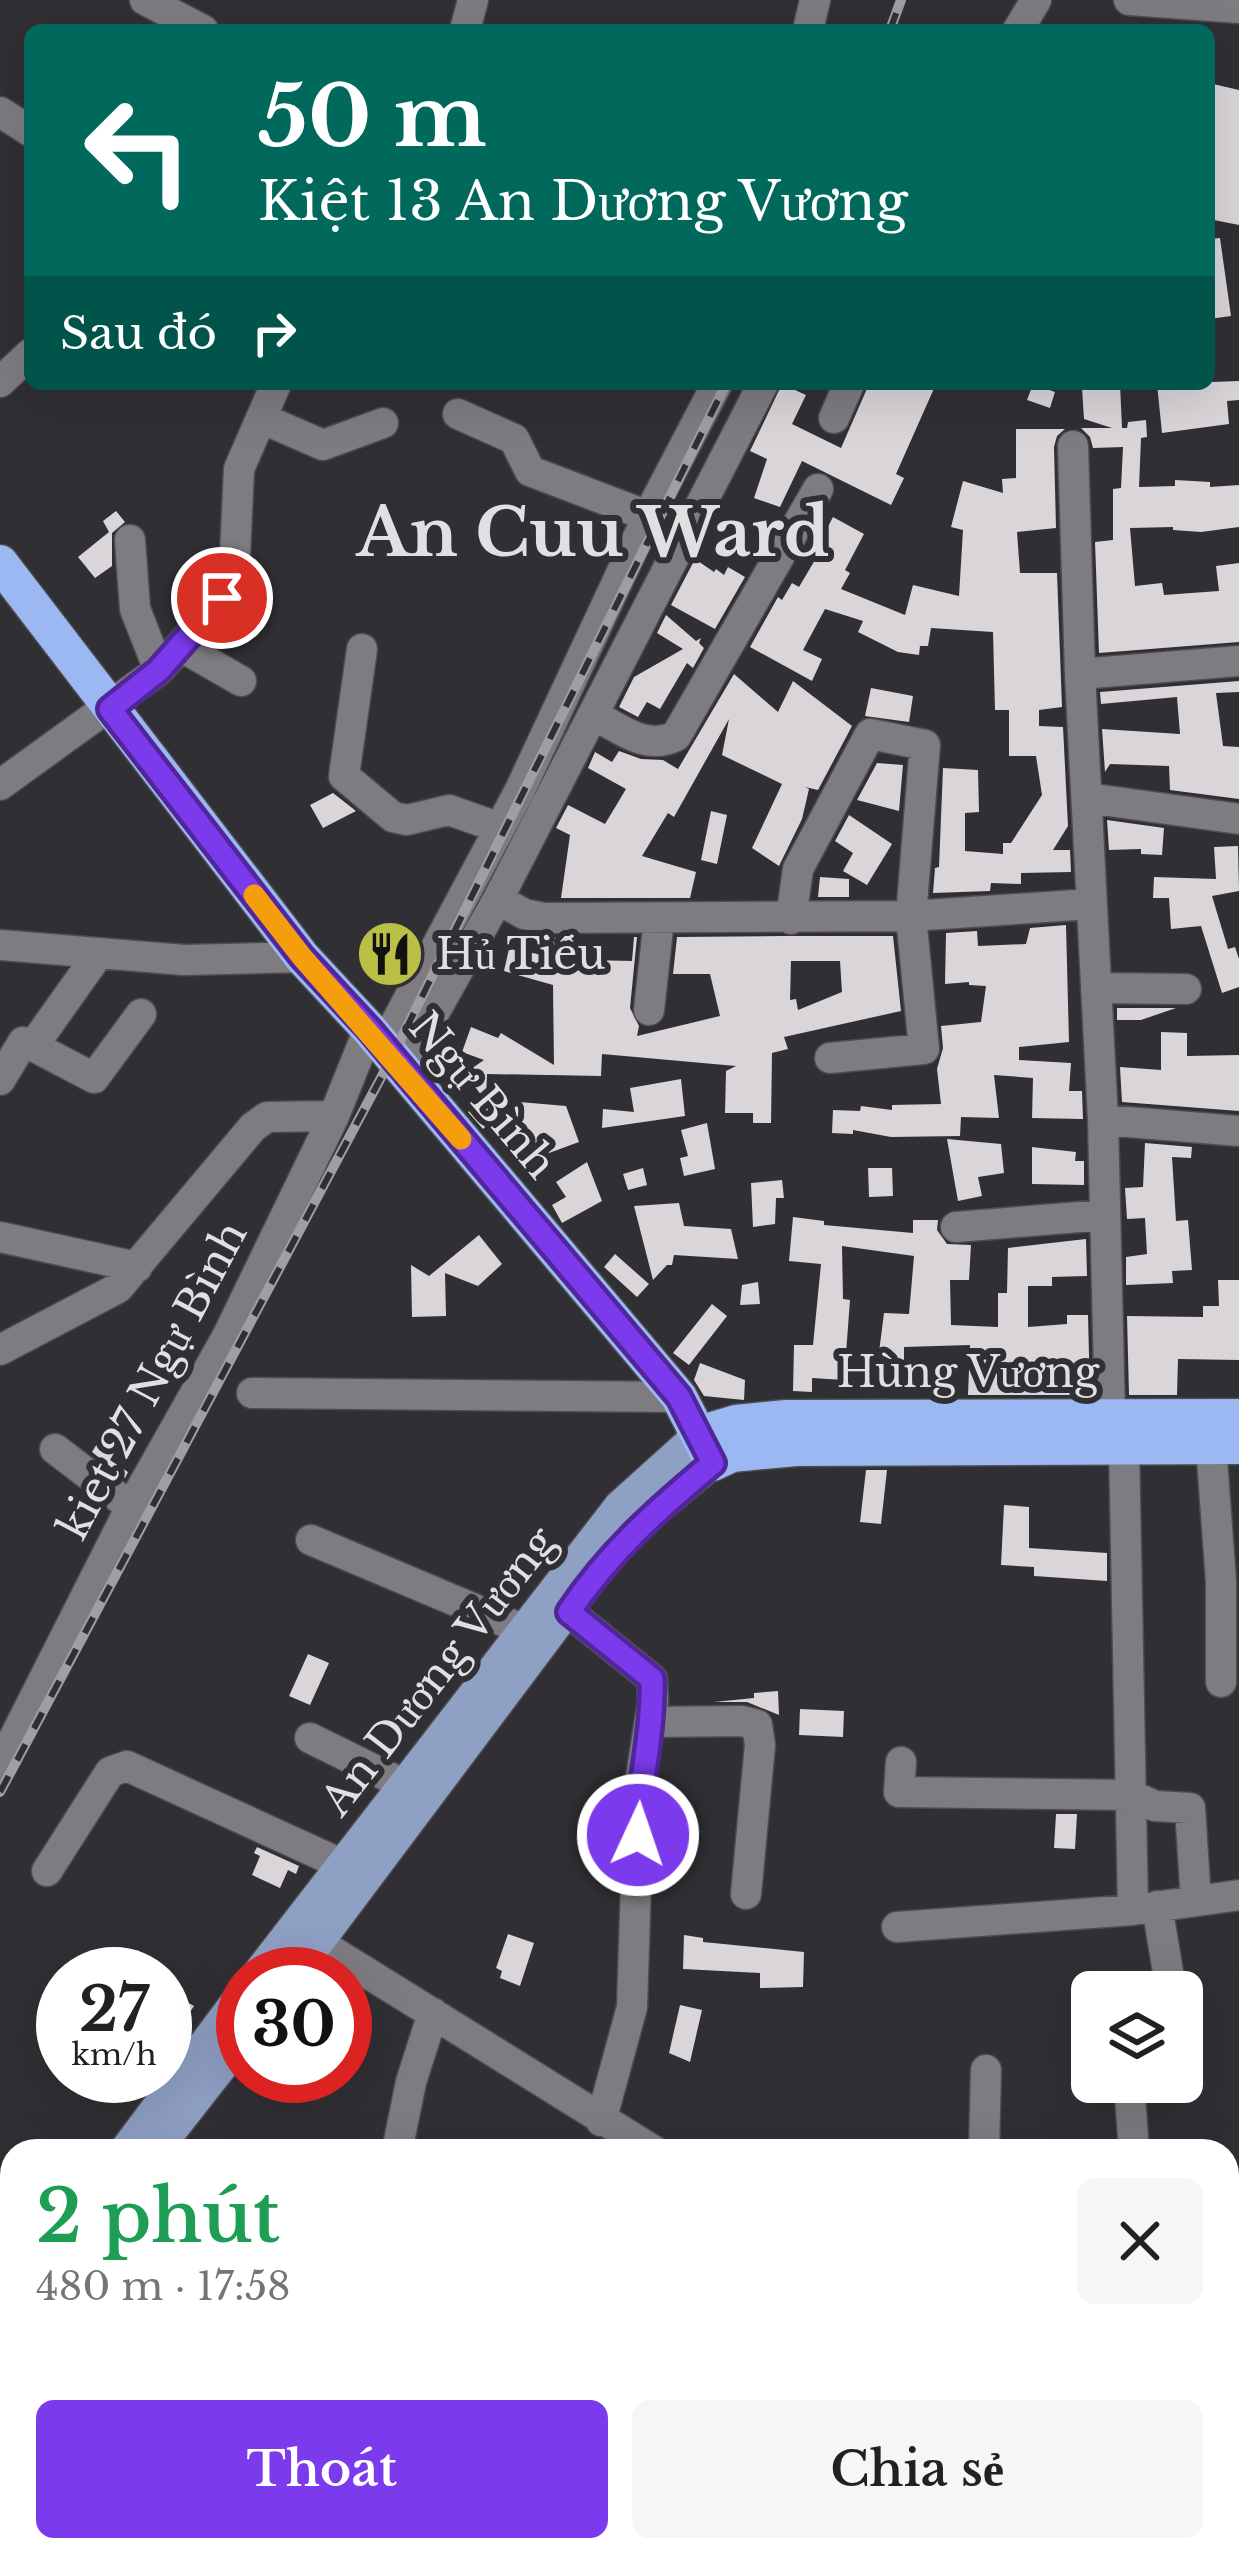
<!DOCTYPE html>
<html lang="vi">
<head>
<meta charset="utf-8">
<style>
	body { margin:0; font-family:"Libre Baskerville",serif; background:#f6f6f6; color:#202124; height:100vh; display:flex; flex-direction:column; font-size:45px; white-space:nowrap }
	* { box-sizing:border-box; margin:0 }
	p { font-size:39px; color:#757577 }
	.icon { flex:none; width:66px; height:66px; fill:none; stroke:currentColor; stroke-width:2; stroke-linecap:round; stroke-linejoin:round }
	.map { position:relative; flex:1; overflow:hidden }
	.drawer { position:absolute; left:0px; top:2139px; width:1239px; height:423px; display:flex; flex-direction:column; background:#fff; border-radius:36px 36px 0 0; box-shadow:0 12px 48px #0002 }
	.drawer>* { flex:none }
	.guide { position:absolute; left:24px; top:24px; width:1191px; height:366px; border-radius:18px; box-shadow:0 12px 48px #0002; background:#00695c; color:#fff; overflow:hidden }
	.fabs { position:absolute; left:1071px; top:1971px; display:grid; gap:24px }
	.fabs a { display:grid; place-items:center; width:132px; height:132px; border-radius:18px; background:#fff; box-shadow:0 12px 48px #0002; font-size:60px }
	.speed { position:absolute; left:36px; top:1947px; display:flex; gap:24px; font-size:60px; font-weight:700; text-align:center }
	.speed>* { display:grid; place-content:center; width:156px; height:156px; border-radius:50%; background:#fff; box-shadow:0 12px 48px #0002; line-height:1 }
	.speed small { font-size:30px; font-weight:400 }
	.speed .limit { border:18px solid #d22; background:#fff; color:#111 }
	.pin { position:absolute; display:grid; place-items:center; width:102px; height:102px; color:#fff; margin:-51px; border:6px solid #fff; border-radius:50%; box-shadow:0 3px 12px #0007 }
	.me { position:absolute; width:132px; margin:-66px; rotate:3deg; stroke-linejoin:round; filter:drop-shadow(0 0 9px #0008) }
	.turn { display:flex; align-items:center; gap:42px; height:252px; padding:0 36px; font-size:54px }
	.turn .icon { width:156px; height:156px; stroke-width:2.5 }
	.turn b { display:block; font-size:84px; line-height:102px }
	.then { display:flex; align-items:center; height:114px; padding:0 36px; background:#0003; gap:24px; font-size:45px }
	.round { display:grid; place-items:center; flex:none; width:126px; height:126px; border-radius:18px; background:#f6f6f6 }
	.overview { display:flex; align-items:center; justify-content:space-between; height:204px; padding:0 36px }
	h1 { font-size:72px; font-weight:600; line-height:90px; color:#1e9e55 }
	.cta { display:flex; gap:24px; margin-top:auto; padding:24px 36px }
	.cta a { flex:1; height:138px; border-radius:18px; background:#7c3aed; color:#fff; font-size:48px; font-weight:600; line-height:138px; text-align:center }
	.cta a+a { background:#f6f6f6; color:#202124 }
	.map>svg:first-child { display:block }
</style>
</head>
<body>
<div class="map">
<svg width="1239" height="2560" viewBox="0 0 1239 2560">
	<rect width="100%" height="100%" fill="#302f33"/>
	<path fill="#d9d5d8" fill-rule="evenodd" d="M 1209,83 L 1239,90 L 1239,225 L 1209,219 L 1209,184 L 1215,162 L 1209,161 Z
		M 1220,238 L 1231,316 L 1209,319 L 1209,239 Z
		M 1239,381 L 1239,400 L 1227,401 L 1229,424 L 1162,433 L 1157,384 Z
		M 782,384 L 806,395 L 792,424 L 841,448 L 869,384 L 936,384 L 896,474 L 904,478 L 891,505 L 802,461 L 780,507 L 754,498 L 767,459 L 750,451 Z
		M 1033,384 L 1055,392 L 1050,408 L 1027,400 Z
		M 1091,384 L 1120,384 L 1122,428 L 1127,428 L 1128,422 L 1146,420 L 1147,437 L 1141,438 L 1139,487 L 1175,486 L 1175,480 L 1210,482 L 1210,487 L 1239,485 L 1239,527 L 1201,532 L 1173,530 L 1173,527 L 1130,528 L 1135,586 L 1162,583 L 1164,595 L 1219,591 L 1216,566 L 1239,563 L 1239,642 L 1099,653 L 1095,542 L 1113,540 L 1113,489 L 1121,488 L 1123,447 L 1093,448 L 1090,437 L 1081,428 L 1112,428 L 1084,419 L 1082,388 L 1092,387 Z
		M 1016,429 L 1065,429 L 1057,436 L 1054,447 L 1056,528 L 1017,532 L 1020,573 L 1057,573 L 1062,707 L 1039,710 L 1039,726 L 1063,727 L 1068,826 L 1053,850 L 1070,850 L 1071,872 L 1021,873 L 1021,884 L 991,883 L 990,891 L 933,893 L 935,868 L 939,867 L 943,768 L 978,770 L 979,812 L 965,813 L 965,851 L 1003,854 L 1003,843 L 1011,843 L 1042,795 L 1036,756 L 1009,756 L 1009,710 L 995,710 L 993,632 L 931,628 L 928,646 L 920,646 L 919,655 L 898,652 L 858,632 L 863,621 L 825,609 L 803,650 L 822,659 L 812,681 L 750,647 L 778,597 L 782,600 L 792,583 L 799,587 L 828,538 L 823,536 L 833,517 L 864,534 L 845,570 L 850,573 L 841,589 L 905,615 L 913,585 L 959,596 L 963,530 L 951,527 L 963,481 L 1003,493 L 1002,479 L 1016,478 Z
		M 116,511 L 125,522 L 112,533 L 112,566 L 95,578 L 78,557 L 109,532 L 103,521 Z
		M 695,559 L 714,572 L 716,569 L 724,575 L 728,567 L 745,577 L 715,629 L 671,605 Z
		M 666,615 L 696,641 L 701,638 L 699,643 L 704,648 L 693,668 L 687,663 L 660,709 L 647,702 L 638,717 L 619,707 L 634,677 L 683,649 L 657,633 Z
		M 734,674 L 778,712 L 793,681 L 852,726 L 818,790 L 805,787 L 809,789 L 802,819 L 779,866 L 752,848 L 782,784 L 722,755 L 729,719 L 674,817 L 668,813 L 642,856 L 696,872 L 690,898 L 561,898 L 570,835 L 556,828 L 568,805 L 605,824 L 626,789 L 588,768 L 595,752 L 612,762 L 619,751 L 641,759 L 663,760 L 678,769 Z
		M 1239,681 L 1239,692 L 1216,693 L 1223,746 L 1239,747 L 1239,799 L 1170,790 L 1169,766 L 1110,764 L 1105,772 L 1102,729 L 1180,734 L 1177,697 L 1101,704 L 1100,692 Z
		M 871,688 L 913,696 L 909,722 L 865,716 Z
		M 877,763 L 903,765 L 899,811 L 857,800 Z
		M 333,793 L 356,811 L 323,828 L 310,805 Z
		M 711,811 L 727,815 L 717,864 L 701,860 Z
		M 849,815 L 892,844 L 867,885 L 843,871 L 853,853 L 835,841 Z
		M 1107,820 L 1164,828 L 1162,855 L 1141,854 L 1141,849 L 1109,850 Z
		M 1238,846 L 1239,891 L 1212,896 L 1228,949 L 1235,947 L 1239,959 L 1239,987 L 1222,993 L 1201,926 L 1171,929 L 1169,898 L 1153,898 L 1154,877 L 1216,879 L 1214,847 Z
		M 820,877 L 849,879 L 849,897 L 818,897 Z
		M 1066,925 L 1069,1042 L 1019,1047 L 1019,1060 L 1071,1063 L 1069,1091 L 1082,1091 L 1083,1119 L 1032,1118 L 1033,1078 L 994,1075 L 999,1118 L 961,1117 L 960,1136 L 891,1137 L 853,1130 L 853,1134 L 832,1133 L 833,1110 L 860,1111 L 861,1106 L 892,1110 L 892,1105 L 941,1104 L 937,1069 L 943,1048 L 941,1026 L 981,1022 L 986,986 L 969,985 L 969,982 L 945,984 L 946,933 L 977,931 L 978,946 L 1026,944 L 1030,928 Z
		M 783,936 L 893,936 L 901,1011 L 784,1037 L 788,1049 L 772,1053 L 771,1123 L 753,1123 L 753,1113 L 725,1113 L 726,1071 L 736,1066 L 602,1054 L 601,1076 L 487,1074 L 486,1099 L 566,1106 L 579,1142 L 530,1160 L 523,1139 L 501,1113 L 483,1129 L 468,1112 L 484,1099 L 465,1073 L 484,1060 L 462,1052 L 471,1027 L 498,1038 L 501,1033 L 554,1065 L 553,985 L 504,971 L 509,949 L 538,954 L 541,937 L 565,937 L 590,942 L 588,960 L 632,961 L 634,937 L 637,937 L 630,1008 L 639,1026 L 637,1036 L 720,1016 L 710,974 L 673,974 L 677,937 ZM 791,961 L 840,961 L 842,992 L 798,1010 L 796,999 L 790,1000 Z
		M 1117,1008 L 1176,1008 L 1141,1020 L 1117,1020 Z
		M 1161,1032 L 1187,1033 L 1187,1056 L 1239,1055 L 1239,1111 L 1122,1102 L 1120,1067 L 1161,1070 Z
		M 681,1079 L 685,1116 L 602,1128 L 603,1109 L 634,1112 L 630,1088 Z
		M 707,1123 L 715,1169 L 684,1176 L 680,1158 L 688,1156 L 681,1130 Z
		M 947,1139 L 1001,1144 L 1004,1173 L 978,1177 L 982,1196 L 958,1201 Z
		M 1145,1143 L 1192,1147 L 1191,1158 L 1172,1157 L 1176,1221 L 1188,1220 L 1192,1270 L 1172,1271 L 1173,1283 L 1126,1285 L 1126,1257 L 1147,1254 L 1145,1218 L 1127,1219 L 1125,1188 L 1143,1187 Z
		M 1032,1147 L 1076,1152 L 1075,1161 L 1084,1161 L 1084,1185 L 1032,1184 Z
		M 587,1162 L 602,1201 L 562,1223 L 552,1205 L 566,1197 L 556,1182 Z
		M 643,1168 L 647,1185 L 628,1190 L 623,1174 Z
		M 868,1168 L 892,1168 L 893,1196 L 869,1197 Z
		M 782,1180 L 784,1198 L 776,1198 L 775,1224 L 753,1227 L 751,1183 Z
		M 679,1203 L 684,1226 L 731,1229 L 738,1259 L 674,1255 L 672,1265 L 667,1265 L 653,1280 L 634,1206 Z
		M 793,1217 L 824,1221 L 824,1225 L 913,1233 L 913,1220 L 938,1220 L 937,1230 L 947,1244 L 971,1245 L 969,1280 L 950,1280 L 951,1325 L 998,1327 L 998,1293 L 1007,1293 L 1008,1248 L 1086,1239 L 1087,1276 L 1052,1277 L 1052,1286 L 1028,1286 L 1028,1327 L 1067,1324 L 1067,1315 L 1088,1315 L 1090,1395 L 968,1395 L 970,1345 L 904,1347 L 904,1370 L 877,1368 L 884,1313 L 909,1314 L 914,1256 L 842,1246 L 843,1299 L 850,1300 L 844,1380 L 812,1378 L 812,1392 L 793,1391 L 794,1345 L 813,1345 L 821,1264 L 789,1261 Z
		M 479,1235 L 502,1264 L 478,1286 L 445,1273 L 446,1316 L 412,1317 L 411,1265 L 429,1276 Z
		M 615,1254 L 649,1284 L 637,1297 L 604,1267 Z
		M 1218,1280 L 1239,1280 L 1239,1360 L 1178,1359 L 1177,1395 L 1129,1395 L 1127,1316 L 1203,1317 L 1203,1306 L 1219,1306 Z
		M 758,1282 L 760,1304 L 740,1305 L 742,1285 Z
		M 712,1304 L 727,1316 L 689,1365 L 673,1353 Z
		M 700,1363 L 745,1380 L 744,1400 L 704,1396 L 694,1380 Z
		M 98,1442 L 114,1453 L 110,1460 L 128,1472 L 125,1478 L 92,1452 Z
		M 866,1470 L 887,1470 L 881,1524 L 860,1522 Z
		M 1004,1505 L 1029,1507 L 1029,1548 L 1107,1553 L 1107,1581 L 1034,1576 L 1034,1567 L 1001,1565 Z
		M 308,1654 L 329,1663 L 310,1705 L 289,1696 Z
		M 778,1691 L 779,1715 L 747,1702 L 714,1702 L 754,1698 L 754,1693 Z
		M 800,1709 L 844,1711 L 843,1737 L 799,1735 Z
		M 1056,1814 L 1077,1814 L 1075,1849 L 1054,1848 Z
		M 257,1847 L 299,1866 L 296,1874 L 288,1870 L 280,1888 L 252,1875 L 260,1856 L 254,1853 Z
		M 508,1934 L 534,1943 L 520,1986 L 500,1978 L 502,1971 L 496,1968 Z
		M 684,1935 L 703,1938 L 703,1942 L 804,1952 L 803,1987 L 760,1988 L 760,1973 L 683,1969 Z
		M 165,1990 L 194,2006 L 165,2050 Z
		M 680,2005 L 702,2010 L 690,2062 L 669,2053 Z"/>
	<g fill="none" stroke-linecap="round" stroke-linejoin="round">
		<defs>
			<path id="minor" d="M 145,0 L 203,30
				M 1129,0 L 1239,8
				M 465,30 L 473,0
				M 808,30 L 815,0
				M 1018,30 L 1036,0
				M 0,112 L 30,131
				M 0,382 L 30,354
				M 763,384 L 498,899 L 524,914 L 544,918 L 911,916 L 1091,904
				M 458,414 L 514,439 L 530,471 L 648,516
				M 261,418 L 323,445 L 383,423
				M 834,418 L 849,384
				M 1073,446 L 1080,674 L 1103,1120 L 1110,1417
				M 130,540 L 135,609 L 159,670
				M 180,646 L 241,681
				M 362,649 L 344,776 L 393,817 L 407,820 L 449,810 L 500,828
				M 1080,674 L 1239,661
				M 594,715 C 621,729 646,751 676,736 L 818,489
				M 0,785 L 159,670 L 222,599 L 235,555 L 239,469 L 276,384
				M 1087,798 L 1239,819
				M 791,919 L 798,869 L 870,734 L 925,745 L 911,916 L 924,1049 L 830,1058
				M 0,945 L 184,960 L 302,957
				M 99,953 L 33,1046 L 94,1078 L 141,1014
				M 1096,988 L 1186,989
				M 649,1010 L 659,919
				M 383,1047 L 520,790 L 648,516 L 717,384
				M 402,1070 L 498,899
				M 0,1080 L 23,1042 L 33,1046
				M 1103,1120 L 1239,1131
				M 956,1227 L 1104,1215
				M 0,1237 L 137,1267
				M 0,1350 L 118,1288 L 253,1127 L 267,1117 L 334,1116
				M 252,1393 L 679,1397
				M 1124,1445 L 1133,1910
				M 1211,1446 L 1221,1581 L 1221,1682
				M 55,1449 L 131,1507
				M 311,1540 L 522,1629
				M 569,1612 L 652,1679 L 653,1701 L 639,1790 L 632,2007 L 601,2121
				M 650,1722 L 742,1721 L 757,1725 L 760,1745 L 746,1894
				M 310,1738 L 403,1784
				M 901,1762 L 899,1792 L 1131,1795 L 1155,1806 L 1190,1808 L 1196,1901
				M 0,1766 L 131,1507 L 227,1337 L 334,1116 L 369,1029
				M 47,1871 L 110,1772 L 127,1766 L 341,1864
				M 1157,1906 L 1169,1978 L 1166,1992
				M 897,1927 L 1133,1910 L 1239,1895
				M 319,1943 L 654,2151
				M 1129,2082 L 1134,2151
				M 397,2151 L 411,2082 L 433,2013
				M 984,2151 L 986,2070
				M 1227,2282 L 1239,2249
				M 0,2416 L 12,2419
				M 169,2550 L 169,2560
				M 899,2550 L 940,2551
				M 1232,2560 L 1239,2559"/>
			<path id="major" d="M 257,1974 L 619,1506 L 699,1434
				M 295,1974 L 592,1578 L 637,1526 L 713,1463
				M 124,2151 L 243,1992
				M 156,2151 L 243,2040
				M 0,2312 L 12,2297
				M 0,2350 L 12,2335"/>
			<path id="highway" d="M 0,563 L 302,957 L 369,1029 L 679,1397 L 713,1463 L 732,1454 L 796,1448 L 1239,1446
				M 699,1434 L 736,1423 L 786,1418 L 1239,1417"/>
		</defs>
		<use href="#minor" stroke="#4c4b4e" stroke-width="33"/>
		<use href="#major" stroke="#4c4b4e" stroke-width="33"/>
		<use href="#highway" stroke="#4c4b4e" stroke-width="39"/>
		<use href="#minor" stroke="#7e7c81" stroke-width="30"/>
		<use href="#major" stroke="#8fa0c5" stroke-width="30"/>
		<use href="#highway" stroke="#9bb8f2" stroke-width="36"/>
		<defs>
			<path id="rail" d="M 890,30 L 901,0
				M 0,1792 L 392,1057 L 726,384"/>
		</defs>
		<use href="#rail" stroke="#9f9ea1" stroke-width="10"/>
		<use href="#rail" stroke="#302f33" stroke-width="6" stroke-dasharray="18" stroke-linecap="butt"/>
	</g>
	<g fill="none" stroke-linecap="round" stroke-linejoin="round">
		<defs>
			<path id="route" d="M 222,598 L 159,670 L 110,709 L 302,957 L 369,1029 L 679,1397 L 713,1463 C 658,1509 609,1552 569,1612 L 652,1679 C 654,1731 639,1782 638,1835"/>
		</defs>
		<use href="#route" stroke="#51269a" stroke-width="30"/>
		<use href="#route" stroke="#7c3aed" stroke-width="21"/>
		<path stroke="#f59e0b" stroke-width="21" d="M 254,895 L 302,957 L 461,1139"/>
	</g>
	<defs>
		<symbol id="restaurant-disc" viewBox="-11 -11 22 22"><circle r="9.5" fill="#bac045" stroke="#302f33"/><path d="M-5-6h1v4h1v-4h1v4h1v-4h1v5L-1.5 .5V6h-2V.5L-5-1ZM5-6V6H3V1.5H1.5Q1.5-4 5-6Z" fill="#111"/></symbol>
	</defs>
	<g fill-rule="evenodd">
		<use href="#restaurant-disc" x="352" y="916" width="76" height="76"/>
	</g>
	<g text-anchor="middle" stroke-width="12" stroke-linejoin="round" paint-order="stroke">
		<g font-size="42" fill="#e0dfe2" stroke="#302f33" text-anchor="start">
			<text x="436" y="969">Hủ Tiếu</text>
		</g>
		<g font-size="42" fill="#e0dfe2" stroke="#302f33">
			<text transform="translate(483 1095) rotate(50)" y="15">Ngự Bình</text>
			<text x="968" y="1387">Hùng Vương</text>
			<text transform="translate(152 1380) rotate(-62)" y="15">kiet 27 Ngự Bình</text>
			<text transform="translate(438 1671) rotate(-52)" y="15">An Dương Vương</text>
		</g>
		<g font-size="66" font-weight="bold" fill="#e0dfe2" stroke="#302f33">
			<text x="593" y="556">An Cuu Ward</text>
		</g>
	</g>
</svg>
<div class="fabs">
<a><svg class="icon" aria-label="layers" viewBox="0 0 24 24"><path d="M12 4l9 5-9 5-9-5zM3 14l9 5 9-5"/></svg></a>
</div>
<div class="speed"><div>27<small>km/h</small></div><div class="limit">30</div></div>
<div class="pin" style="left:222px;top:598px;background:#d93025"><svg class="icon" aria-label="arrive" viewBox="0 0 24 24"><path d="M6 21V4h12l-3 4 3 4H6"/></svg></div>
<svg class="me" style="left:638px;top:1835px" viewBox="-20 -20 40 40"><circle r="17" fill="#7c3aed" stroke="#fff" stroke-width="3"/><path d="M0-11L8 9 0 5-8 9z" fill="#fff"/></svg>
<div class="guide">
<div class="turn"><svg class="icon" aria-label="left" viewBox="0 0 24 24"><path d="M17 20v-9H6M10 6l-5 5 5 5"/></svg><div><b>50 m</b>Kiệt 13 An Dương Vương</div></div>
<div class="then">Sau đó<svg class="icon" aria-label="right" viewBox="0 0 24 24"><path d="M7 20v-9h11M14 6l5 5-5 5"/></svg></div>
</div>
<section class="drawer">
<div class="overview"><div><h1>2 phút</h1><p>480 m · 17:58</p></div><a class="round"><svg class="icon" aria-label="close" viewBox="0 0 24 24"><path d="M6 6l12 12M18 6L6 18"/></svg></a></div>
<div class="cta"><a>Thoát</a><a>Chia sẻ</a></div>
</section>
</div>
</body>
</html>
